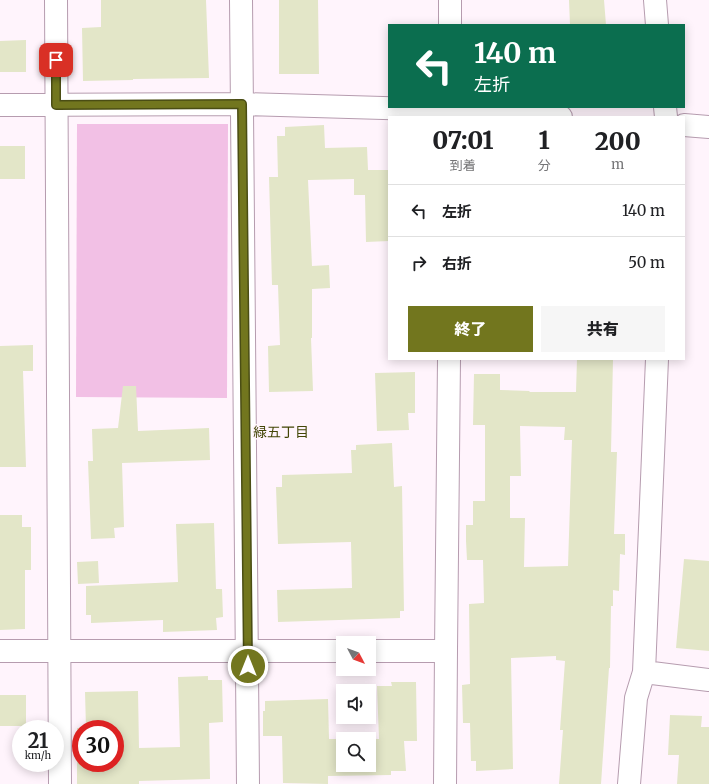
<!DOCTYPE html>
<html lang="ja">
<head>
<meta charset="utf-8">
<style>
	body { margin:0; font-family:Merriweather,"Noto Sans JP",serif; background:#f6f6f6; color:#202124; height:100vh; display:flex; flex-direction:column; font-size:15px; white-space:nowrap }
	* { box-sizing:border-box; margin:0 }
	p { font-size:13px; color:#757577 }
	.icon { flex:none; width:22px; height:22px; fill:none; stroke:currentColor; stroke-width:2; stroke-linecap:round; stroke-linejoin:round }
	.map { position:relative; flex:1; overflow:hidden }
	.panel { position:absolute; left:388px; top:116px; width:297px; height:244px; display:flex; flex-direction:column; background:#fff; border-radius:0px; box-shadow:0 2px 10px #0003 }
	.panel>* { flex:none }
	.hud { position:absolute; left:388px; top:24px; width:297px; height:84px; border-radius:0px; box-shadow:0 2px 10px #0003; background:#0b6e4f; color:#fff; overflow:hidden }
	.needle { width:26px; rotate:131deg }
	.tools { position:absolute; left:336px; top:636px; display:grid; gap:8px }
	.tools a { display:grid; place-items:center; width:40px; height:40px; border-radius:0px; background:#fff; box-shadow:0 2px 10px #0003; font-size:20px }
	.speed { position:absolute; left:12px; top:720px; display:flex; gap:8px; font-size:20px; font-weight:700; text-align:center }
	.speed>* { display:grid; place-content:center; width:52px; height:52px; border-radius:50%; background:#fff; box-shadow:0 2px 10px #0003; line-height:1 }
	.speed small { font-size:10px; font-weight:400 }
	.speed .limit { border:6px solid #d22; background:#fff; color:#111 }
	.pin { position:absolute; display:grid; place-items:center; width:34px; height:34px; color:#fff; margin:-17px; border-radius:8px; box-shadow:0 2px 6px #0006 }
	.me { position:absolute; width:44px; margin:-22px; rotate:0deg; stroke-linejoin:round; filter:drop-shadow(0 0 3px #0008) }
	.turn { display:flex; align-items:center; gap:14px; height:84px; padding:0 20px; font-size:18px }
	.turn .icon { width:52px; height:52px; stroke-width:2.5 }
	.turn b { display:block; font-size:28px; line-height:34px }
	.eta { display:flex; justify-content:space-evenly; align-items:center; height:68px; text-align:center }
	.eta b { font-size:24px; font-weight:800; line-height:28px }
	.cta { display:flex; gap:8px; margin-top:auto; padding:8px 20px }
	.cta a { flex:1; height:46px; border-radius:0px; background:#72761e; color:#fff; font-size:16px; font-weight:800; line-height:46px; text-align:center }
	.cta a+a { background:#f6f6f6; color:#202124 }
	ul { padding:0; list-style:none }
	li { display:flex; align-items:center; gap:12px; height:52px; padding:0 20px; border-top:1px solid #e0e0e0 }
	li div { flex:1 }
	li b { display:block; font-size:15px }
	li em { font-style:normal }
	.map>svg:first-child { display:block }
</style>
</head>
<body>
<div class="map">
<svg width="709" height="784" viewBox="0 0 709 784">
	<rect width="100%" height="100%" fill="#fff4fc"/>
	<path fill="#f2c0e5" d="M 77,124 L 228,124 L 227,398 L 76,397 Z"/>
	<path fill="#e3e6c8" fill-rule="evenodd" d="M 101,0 L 206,0 L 209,78 L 133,79 L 133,80 L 83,81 L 82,28 L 101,27 Z
		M 279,0 L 318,0 L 319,74 L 279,74 Z
		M 569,0 L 604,0 L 606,25 L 570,25 Z
		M 26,40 L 26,72 L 0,72 L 0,41 Z
		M 324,125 L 325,148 L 367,147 L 368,170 L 389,170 L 389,241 L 366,242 L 365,195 L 354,195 L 354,179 L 308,180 L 312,266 L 329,265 L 330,288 L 312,289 L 312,338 L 311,338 L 313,391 L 269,392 L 268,346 L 280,345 L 278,285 L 272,285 L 269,177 L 278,177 L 277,136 L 285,136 L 285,127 Z
		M 0,146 L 25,146 L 25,179 L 0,179 Z
		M 33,345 L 33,371 L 23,371 L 26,467 L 0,467 L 0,346 Z
		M 577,359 L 613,359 L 611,452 L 617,452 L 614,534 L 625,534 L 625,555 L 620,554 L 619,591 L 613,590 L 613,606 L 611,606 L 610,668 L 609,668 L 601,784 L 559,784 L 563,730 L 560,730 L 565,661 L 556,660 L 556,656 L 511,658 L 513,769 L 476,771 L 476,761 L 471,761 L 470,723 L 463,723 L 462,685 L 470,684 L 469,604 L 484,603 L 483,560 L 467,560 L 466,541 L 466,525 L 473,525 L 473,501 L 485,501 L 485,425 L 473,425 L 474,374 L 500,374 L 500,390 L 530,391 L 529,392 L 576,392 ZM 520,426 L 565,427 L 564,440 L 572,440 L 568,566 L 524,567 L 525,518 L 510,518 L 510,476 L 521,476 Z
		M 415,372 L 415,413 L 408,413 L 409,430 L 377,431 L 375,373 Z
		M 123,386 L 136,386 L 138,431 L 209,428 L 210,460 L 122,463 L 124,527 L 114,528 L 115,538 L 91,539 L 88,461 L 93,461 L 92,429 L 118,428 Z
		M 392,443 L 394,487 L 402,486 L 404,611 L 400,611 L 400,618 L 278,622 L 277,590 L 352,588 L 351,542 L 278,544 L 276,487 L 282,487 L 282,475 L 352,473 L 351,450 L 356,450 L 356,445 Z
		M 0,515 L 22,515 L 22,527 L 31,527 L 31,570 L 25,570 L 25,629 L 0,630 Z
		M 214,523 L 216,589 L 222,589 L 223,617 L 216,618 L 217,630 L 163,632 L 163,620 L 91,623 L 91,615 L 86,615 L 86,586 L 178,582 L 176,524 Z
		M 684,559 L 709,561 L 709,651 L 676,648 Z
		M 98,561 L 99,583 L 78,584 L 77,562 Z
		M 208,676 L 208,680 L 222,680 L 223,722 L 209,723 L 210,779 L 139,781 L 139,784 L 77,784 L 77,728 L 86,728 L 85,692 L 138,691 L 139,748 L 180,747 L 178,677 ZM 81,729 L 115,729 L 115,763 L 81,763 Z
		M 391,682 L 416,682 L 417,741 L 404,741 L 406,771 L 391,771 L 391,775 L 328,776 L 328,784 L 283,783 L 282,736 L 263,736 L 263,711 L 265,711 L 265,701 L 328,699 L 329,739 L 379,739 L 377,686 L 392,686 ZM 343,739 L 369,739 L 369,765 L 343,765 Z
		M 0,695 L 26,695 L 26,726 L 0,726 Z
		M 670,715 L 702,716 L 701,727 L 709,727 L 709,784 L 677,784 L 679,755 L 668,755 Z"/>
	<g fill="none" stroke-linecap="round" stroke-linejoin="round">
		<defs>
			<path id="minor" d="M 56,0 L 60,784
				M 241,0 L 248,784
				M 450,0 L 450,25
				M 655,0 L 657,25
				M 0,105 L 242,104 L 452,110 L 561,117
				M 665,107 L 666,117
				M 684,125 L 709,127
				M 657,359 L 644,672 L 709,680
				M 0,651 L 343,651
				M 369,651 L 446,651 L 449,359
				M 445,784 L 446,651
				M 629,784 L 636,698 L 644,672"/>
		</defs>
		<use href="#minor" stroke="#b69caf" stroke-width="24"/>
		<use href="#minor" stroke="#fff" stroke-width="22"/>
	</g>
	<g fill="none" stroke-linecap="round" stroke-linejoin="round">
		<defs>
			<path id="route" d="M 56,60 L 56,105 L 242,104 L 248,666"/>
		</defs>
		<use href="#route" stroke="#4a4d14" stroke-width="10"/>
		<use href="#route" stroke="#72761e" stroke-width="7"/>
	</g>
	<g text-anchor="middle" stroke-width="3" stroke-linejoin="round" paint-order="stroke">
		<g font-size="14" fill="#434606" stroke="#fff4fc">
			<text x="281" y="437">緑五丁目</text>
		</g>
	</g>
</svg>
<div class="tools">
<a><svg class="needle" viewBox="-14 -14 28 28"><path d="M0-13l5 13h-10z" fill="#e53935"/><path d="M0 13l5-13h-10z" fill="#757577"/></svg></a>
<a><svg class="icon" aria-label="sound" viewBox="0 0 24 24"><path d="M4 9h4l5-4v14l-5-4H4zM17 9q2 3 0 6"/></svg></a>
<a><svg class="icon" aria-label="search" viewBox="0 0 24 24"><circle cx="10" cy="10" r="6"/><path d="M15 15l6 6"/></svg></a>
</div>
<div class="speed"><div>21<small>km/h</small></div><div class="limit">30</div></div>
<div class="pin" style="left:56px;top:60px;background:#d93025"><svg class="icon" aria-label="arrive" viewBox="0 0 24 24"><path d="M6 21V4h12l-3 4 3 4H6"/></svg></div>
<svg class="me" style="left:248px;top:666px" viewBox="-20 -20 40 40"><circle r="17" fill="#72761e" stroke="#fff" stroke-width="3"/><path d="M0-11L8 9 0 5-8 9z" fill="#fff"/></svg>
<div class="hud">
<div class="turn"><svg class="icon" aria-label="left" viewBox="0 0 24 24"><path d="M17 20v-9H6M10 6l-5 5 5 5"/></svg><div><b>140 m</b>左折</div></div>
</div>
<section class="panel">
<div class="eta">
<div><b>07:01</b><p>到着</p></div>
<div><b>1</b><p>分</p></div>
<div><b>200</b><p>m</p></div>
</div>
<ul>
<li><svg class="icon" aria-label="left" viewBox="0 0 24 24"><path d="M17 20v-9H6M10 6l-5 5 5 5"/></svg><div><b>左折</b></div><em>140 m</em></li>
<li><svg class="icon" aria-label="right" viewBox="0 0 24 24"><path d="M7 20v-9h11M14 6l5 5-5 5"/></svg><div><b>右折</b></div><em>50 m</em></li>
</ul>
<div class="cta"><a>終了</a><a>共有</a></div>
</section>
</div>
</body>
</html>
